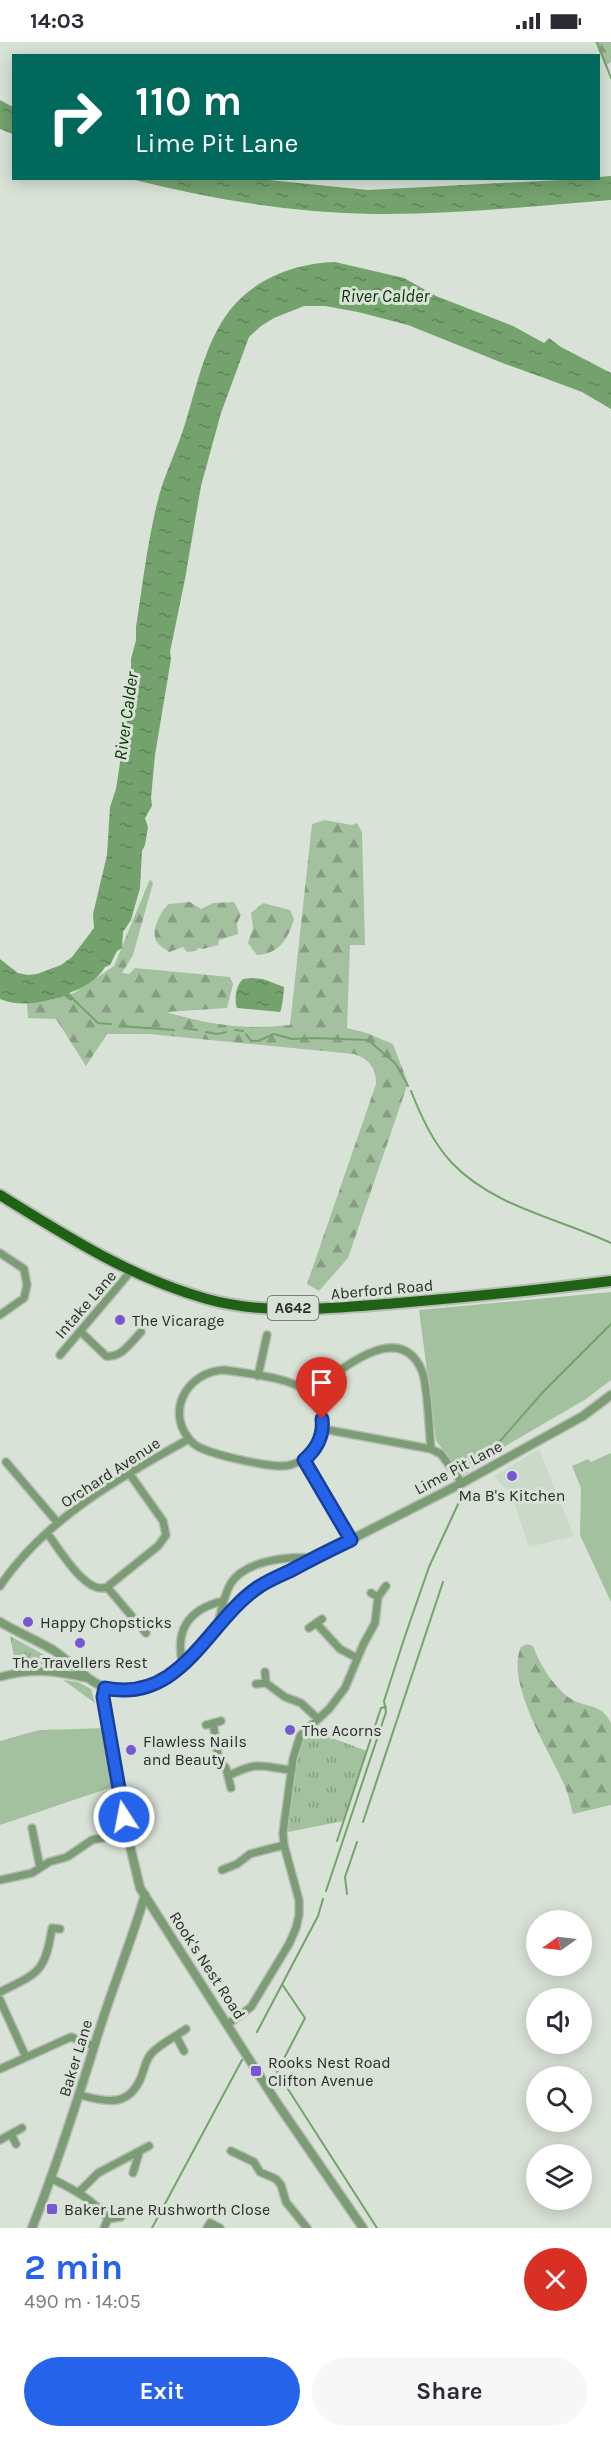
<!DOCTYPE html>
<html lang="en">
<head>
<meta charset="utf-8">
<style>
	body { margin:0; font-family:Karla,sans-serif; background:#f7f7f7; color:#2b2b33; height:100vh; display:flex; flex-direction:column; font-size:22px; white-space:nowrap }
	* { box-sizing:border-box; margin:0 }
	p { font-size:20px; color:#7c7c81 }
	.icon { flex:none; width:33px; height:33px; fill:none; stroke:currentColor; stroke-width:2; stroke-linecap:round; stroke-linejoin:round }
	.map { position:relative; height:2186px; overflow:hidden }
	.side { display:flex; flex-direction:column; background:#fff; flex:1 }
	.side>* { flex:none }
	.banner { position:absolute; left:12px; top:12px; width:588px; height:126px; border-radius:0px; box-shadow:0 3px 15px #0003; background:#00695c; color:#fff; overflow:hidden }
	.needle { width:39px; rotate:256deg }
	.fabs { position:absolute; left:526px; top:1868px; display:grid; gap:12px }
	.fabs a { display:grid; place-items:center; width:66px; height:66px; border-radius:50%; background:#fff; box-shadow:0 3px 15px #0003; font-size:30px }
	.pin { position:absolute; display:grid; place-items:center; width:51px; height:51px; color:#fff; margin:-62px -26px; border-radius:50% 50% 50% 0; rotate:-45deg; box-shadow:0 0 6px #0007 }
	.pin .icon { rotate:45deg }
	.me { position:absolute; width:66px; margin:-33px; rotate:349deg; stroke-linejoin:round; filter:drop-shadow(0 0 4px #0008) }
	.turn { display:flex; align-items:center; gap:21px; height:126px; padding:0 24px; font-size:27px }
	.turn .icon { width:78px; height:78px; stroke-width:2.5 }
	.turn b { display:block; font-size:42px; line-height:51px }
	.round { display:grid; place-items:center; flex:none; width:63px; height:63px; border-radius:32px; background:#f7f7f7 }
	.headline { display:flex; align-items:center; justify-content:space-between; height:102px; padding:0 24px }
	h1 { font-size:36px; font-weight:700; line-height:45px; color:#2563eb }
	.primary-button { display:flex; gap:12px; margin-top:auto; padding:12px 24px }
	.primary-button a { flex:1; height:69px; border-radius:36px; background:#2563eb; color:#fff; font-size:24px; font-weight:700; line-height:69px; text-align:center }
	.primary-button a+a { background:#f7f7f7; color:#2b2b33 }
	.status { display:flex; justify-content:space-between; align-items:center; height:42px; padding:0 30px; background:#fff; direction:ltr }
	.status svg { height:16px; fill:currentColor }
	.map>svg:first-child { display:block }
</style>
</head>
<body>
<div class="status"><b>14:03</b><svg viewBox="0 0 49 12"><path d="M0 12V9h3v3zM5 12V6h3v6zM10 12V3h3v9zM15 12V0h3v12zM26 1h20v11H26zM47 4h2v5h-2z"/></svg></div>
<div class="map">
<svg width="611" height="2186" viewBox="0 0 611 2186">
	<defs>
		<pattern id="grass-tufts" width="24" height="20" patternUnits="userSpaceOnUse" patternTransform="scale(1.5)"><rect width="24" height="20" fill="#a4c19f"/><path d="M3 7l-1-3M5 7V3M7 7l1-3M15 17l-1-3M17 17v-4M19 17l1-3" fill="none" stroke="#869d82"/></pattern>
		<pattern id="forest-firs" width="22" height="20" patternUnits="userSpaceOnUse" patternTransform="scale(1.5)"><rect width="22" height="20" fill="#a4c19f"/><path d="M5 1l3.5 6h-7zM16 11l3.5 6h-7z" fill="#869d82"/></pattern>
		<pattern id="water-ripples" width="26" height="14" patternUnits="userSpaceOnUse" patternTransform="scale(1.5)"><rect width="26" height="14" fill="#74a26d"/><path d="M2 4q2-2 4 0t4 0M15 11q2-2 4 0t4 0" fill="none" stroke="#5f845a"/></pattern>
	</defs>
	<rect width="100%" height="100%" fill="#d9e2d7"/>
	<path fill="#cbd9c8" d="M 539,1407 L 574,1494 L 529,1505 L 511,1452 L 494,1434 Z"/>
	<path fill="url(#grass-tufts)" d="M 10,1594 L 48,1615 L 50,1620 L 45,1622 L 16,1624 Z
		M 63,1638 L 78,1640 L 91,1647 L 95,1661 Z
		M 308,1687 L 367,1709 L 344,1779 L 283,1791 L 297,1704 Z"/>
	<path fill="url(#forest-firs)" d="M 595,0 L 611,0 L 611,20 L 605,24 Z
		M 325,778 L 352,783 L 357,781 L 362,790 L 365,903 L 350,903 L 347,986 L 367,991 L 393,1002 L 408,1041 L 348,1216 L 319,1249 L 307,1242 L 376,1042 C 376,1025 370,1018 354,1012 L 149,992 L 107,992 L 86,1024 L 56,977 L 28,976 L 27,962 L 74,951 L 114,924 L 150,837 L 153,841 L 133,913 L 122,931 L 129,932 L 135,926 L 230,935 L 233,942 L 227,966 L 166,970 C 212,983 242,988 290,983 L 312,782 Z
		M 190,860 L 201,867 L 213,861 L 234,860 L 241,873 L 237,881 L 238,892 L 219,898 L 218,903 L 203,907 L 199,906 L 195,909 L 187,910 L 183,905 L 169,910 C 166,907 159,904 157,900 C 150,890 160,869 169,862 Z
		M 263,861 L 290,868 L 294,877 C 288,897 279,912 257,913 L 248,901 L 253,886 L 251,871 Z
		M 527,1602 L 533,1604 C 540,1623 552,1642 568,1655 C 584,1667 600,1659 611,1681 L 611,1763 L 573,1772 C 570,1761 568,1750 563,1740 C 549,1709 505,1640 521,1605 Z"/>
	<path fill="#a4c19f" d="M 611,1250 L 611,1338 L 586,1357 L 497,1409 L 461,1435 L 436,1398 L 419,1268 Z
		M 611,1411 L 611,1560 L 580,1493 L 581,1446 L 572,1424 L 588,1417 L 591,1420 Z
		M 109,1686 L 118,1743 L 0,1783 L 0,1699 L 39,1688 Z"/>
	<path fill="url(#water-ripples)" d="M 0,58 L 13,65 L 13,92 L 0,87 Z
		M 611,134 L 611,158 C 532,164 453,173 374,172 C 291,171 210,157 131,137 L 248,136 L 368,148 L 598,136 L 599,135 Z
		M 335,220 L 404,236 L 436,254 L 513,284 L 544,301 L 549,296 L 561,305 L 611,331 L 611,367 L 582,350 L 547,337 L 505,322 L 408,283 L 358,270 L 325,264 L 304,264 L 274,276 L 261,284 L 249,295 L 221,371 L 201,444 L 185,537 L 170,610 L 171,617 L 155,713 L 151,756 L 152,764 L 145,776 L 148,785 L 145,803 L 142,809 L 140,846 L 131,878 L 123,890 L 122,906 L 117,909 L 110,923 L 105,925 C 96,939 85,945 69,951 L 74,956 L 71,959 L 64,954 C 43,960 21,966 0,957 L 0,917 L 18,931 L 28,933 L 37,932 L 61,923 L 72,915 L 94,886 L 93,872 L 107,813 L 110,765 L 116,747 L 125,688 L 124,680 L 126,654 L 131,646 L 131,617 L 136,598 L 136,585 C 143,540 148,494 160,450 C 167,427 178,405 185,382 C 197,344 205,300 230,268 C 255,236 296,221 335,220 Z
		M 252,936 L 263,937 L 284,945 C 284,949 282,968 280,970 L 237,966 C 234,957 236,943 243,937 Z"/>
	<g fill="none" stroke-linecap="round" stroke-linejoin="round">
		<path stroke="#74a26d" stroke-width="2" d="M 597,0 L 611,36
			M 73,957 L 98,981 L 111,982
			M 120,984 L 174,988
			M 184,986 L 197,988
			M 235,988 L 243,989
			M 206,990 L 217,992 L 226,990
			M 246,992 L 251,999 L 258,999 L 274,992 L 292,997 L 312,996 L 368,998 L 396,1022 L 408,1044
			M 411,1049 C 421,1074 433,1101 452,1121 C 494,1165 558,1176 611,1201
			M 494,1406 L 543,1350 L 611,1282
			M 363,1780 L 443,1540
			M 337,1799 L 381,1666 L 386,1665
			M 326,1849 L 386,1670 L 384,1659 L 404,1597 L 429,1525 L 459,1460
			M 347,1852 L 345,1835 L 357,1800
			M 282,1942 L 305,1976 L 277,2030 L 377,2186
			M 257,1990 L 318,1874 L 323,1857
			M 152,2186 L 242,2018"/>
		<defs>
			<path id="minor" d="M 0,1211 L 24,1227 L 27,1243 L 24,1256 L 0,1273
				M 80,1289 L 106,1314 C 122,1316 131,1300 141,1290
				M 60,1313 L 131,1229
				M 225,1328 C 248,1332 290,1335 308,1350 C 340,1375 317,1426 278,1424 C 261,1423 206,1412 194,1402 C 163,1374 185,1329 225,1328 Z
				M 258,1334 L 267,1293
				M 310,1351 C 336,1332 399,1274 422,1329 C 428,1344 429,1389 431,1407
				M 323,1387 L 431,1407 L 441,1412 L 462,1441
				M 304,1418 L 351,1498
				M 6,1420 L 58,1481
				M 47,1491 C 59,1506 86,1554 107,1545 L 158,1504 L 166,1493 L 163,1479 L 129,1431
				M 0,1544 C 45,1477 120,1435 189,1397
				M 107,1545 L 146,1591
				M 371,1551 L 378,1555 L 386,1544
				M 316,1581 L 340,1607 L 357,1616
				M 217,1586 C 221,1571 223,1554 231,1541 C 246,1518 289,1514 314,1516
				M 309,1586 L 322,1577
				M 183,1623 C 174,1588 189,1567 223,1559
				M 48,1628 L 55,1624 L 61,1614
				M 0,1635 C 32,1626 54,1629 86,1636
				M 266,1641 L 285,1655 L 301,1661 L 318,1677
				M 256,1642 L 266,1641 L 265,1630
				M 213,1681 L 219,1719 L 226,1726 L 231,1746
				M 206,1683 L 221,1679
				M 228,1734 C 260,1718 260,1725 292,1728
				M 32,1786 L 40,1825
				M 222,1828 L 237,1822 L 250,1812 L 284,1803
				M 0,1838 L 32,1831 L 49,1820 L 67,1815 L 92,1798 L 127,1791
				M 0,1950 C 38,1931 45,1931 52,1886 L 60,1887
				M 0,1958 L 26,2015
				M 228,1982 L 251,1965 L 289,1902 L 296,1886 L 299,1873 L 299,1858 L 284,1803 L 283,1791 L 293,1717 L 300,1694 L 329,1667 L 345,1646 L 363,1603 L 375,1581 L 378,1555
				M 176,1994 L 184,2009
				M 0,2027 L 71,1995 L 94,2004
				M 80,2053 C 108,2061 130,2065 142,2033 C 145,2024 147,2014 155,2008 C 164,2000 176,1994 186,1987
				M 11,2092 L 16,2102
				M 0,2098 L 22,2086
				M 231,2109 L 254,2120 L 260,2130 L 276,2137 L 281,2143 L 286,2160 L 307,2186
				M 133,2131 L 139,2111
				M 52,2137 C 73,2147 94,2158 108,2177 L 104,2186
				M 79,2150 L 98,2131 L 149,2104
				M 108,2177 L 121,2175
				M 207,2186 L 210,2181 L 220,2186"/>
			<path id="tertiary" d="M 0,1580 C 17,1590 36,1598 53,1608 C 70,1619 83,1635 101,1644 C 160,1675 220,1576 258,1545 L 462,1441 L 583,1374 L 611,1353
				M 105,1646 L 103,1655 L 104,1665 L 127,1791 L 140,1846 L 277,2061 L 363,2186
				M 32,2186 C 56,2126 75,2066 94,2005 C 109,1954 130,1904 145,1853"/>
			<path id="primary" d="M 0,1153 C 68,1195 129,1235 207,1257 C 268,1274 335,1266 398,1261 C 469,1255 540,1248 611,1239"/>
		</defs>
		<use href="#minor" stroke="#b6beb4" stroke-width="10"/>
		<use href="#tertiary" stroke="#b6beb4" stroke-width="11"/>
		<use href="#primary" stroke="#b6beb4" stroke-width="14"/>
		<use href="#minor" stroke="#7b9c75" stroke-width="7"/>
		<use href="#tertiary" stroke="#7b9c75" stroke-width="8"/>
		<use href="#primary" stroke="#206215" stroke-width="10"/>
	</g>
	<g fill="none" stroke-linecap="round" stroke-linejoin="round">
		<defs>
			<path id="route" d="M 124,1775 L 103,1655 L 105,1646 C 181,1662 207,1581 257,1546 C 267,1539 279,1534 290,1529 C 310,1518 330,1508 351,1498 L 304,1418 C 317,1407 324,1394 322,1377"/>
		</defs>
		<use href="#route" stroke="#184099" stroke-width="15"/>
		<use href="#route" stroke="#2563eb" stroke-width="10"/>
	</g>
	<g fill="#7758d2" stroke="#d9e2d7" stroke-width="2">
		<circle cx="120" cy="1278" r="6"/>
		<circle cx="512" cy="1434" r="6"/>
		<circle cx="28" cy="1580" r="6"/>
		<circle cx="80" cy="1601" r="6"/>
		<circle cx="290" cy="1688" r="6"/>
		<circle cx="131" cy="1708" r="6"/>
		<rect x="250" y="2023" width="12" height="12" rx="3"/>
		<rect x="46" y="2161" width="12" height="12" rx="3"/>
	</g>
	<g text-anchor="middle" stroke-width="6" stroke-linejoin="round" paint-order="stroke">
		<rect fill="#d9e2d7" stroke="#5e635d" stroke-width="1.5" x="267.5" y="1254" width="51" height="24" rx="4.5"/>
		<g font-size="15" font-weight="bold" fill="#292d29">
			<text x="293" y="1271">A642</text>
		</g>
		<g font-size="16" fill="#292d29" stroke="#d9e2d7">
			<text transform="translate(382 1247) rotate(-5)" y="6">Aberford Road</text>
			<text transform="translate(85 1262) rotate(-49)" y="6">Intake Lane</text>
			<text transform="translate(458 1425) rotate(-28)" y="6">Lime Pit Lane</text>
			<text transform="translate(110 1430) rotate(-33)" y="6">Orchard Avenue</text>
			<text transform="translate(208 1923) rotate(57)" y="6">Rook's Nest Road</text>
			<text transform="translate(75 2016) rotate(-73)" y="6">Baker Lane</text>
		</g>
		<g font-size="16" fill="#292d29" stroke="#d9e2d7" text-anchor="start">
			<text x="132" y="1284">The Vicarage</text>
			<text x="512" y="1459" text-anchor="middle">Ma B's Kitchen</text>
			<text x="40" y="1586">Happy Chopsticks</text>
			<text x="80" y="1626" text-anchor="middle">The Travellers Rest</text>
			<text x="302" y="1694">The Acorns</text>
			<text x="143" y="1705">Flawless Nails<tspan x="143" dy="18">and Beauty</tspan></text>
			<text x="268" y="2026">Rooks Nest Road<tspan x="268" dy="18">Clifton Avenue</tspan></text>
			<text x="64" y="2173">Baker Lane Rushworth Close</text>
		</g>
		<g font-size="18" font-style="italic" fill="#043400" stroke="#d9e2d7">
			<text x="385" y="260">River Calder</text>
			<text transform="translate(126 674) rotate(-82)" y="6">River Calder</text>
		</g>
	</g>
</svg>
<div class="fabs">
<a><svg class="needle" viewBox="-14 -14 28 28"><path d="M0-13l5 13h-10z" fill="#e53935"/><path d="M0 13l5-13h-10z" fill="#7c7c81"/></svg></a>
<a><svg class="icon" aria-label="sound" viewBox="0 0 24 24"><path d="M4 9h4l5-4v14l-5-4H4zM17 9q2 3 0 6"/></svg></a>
<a><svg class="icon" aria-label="search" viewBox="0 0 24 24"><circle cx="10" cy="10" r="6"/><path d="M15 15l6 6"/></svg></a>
<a><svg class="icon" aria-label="layers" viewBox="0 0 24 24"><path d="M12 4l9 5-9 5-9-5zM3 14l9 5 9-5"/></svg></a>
</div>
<div class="pin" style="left:322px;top:1377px;background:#d93025"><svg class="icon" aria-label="arrive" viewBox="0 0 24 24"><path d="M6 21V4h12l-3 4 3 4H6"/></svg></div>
<svg class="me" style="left:124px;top:1775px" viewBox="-20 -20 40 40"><circle r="17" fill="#2563eb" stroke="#fff" stroke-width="3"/><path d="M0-11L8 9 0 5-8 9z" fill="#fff"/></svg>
<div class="banner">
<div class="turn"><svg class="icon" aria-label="right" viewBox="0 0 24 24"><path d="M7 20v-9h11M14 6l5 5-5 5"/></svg><div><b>110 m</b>Lime Pit Lane</div></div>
</div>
</div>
<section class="side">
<div class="headline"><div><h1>2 min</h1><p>490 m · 14:05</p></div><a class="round" style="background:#d93025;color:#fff"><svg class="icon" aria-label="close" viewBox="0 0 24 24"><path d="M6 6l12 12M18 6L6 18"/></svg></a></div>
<div class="primary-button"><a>Exit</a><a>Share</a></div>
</section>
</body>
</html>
